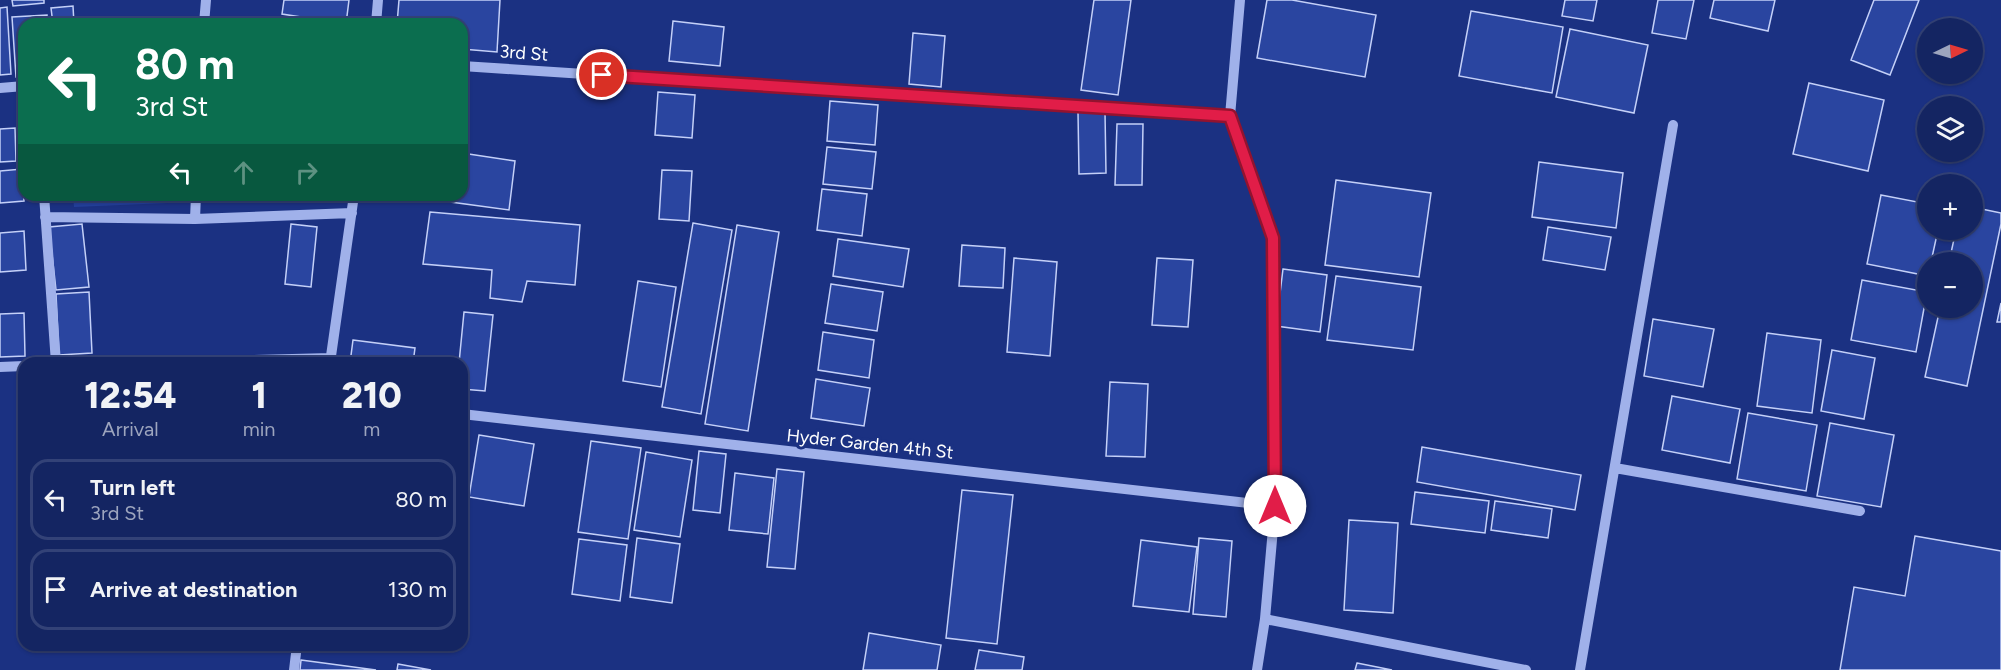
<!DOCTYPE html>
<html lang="en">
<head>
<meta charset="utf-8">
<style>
	body { margin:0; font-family:Figtree,sans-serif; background:#1d2d68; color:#f1f3f6; height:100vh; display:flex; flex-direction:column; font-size:22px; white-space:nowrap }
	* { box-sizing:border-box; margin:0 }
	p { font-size:20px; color:#9da5be }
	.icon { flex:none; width:33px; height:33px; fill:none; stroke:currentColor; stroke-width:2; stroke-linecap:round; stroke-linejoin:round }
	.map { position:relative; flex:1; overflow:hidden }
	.drawer { position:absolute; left:18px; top:357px; width:450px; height:294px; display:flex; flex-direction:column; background:#142562; border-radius:18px; box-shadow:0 2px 4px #0004,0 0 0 2px #334277 }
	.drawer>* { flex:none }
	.top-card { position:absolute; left:18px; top:18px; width:450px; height:183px; border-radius:18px; box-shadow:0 2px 4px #0004,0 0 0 2px #334277; background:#0b6e4f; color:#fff; overflow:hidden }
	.needle { width:39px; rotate:85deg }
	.buttons { position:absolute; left:1917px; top:18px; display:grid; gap:12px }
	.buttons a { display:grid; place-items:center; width:66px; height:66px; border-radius:50%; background:#142562; box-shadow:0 2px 4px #0004,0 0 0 2px #334277; font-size:30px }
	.pin { position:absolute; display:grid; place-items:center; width:51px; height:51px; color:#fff; margin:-26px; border:3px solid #fff; border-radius:50%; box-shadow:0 2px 6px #0007 }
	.me { position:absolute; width:66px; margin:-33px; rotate:0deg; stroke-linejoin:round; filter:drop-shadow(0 0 4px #0008) }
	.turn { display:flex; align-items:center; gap:21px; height:126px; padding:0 18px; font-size:27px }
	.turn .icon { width:78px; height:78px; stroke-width:2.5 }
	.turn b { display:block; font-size:42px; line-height:51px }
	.lanes { display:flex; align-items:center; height:57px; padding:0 18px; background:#0003; justify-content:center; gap:30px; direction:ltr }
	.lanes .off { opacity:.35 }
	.eta { display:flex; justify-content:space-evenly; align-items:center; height:102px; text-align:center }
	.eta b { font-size:36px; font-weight:800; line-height:42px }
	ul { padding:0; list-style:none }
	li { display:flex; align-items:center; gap:18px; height:81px; margin:0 12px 9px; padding:0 6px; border:3px solid #334277; border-radius:18px }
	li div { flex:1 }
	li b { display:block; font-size:22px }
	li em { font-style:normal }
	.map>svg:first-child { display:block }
</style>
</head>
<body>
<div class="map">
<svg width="2001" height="670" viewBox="0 0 2001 670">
	<rect width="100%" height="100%" fill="#1b3182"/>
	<path fill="#24409b" d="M 73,195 L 191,195 L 191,202 L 74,207 Z"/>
	<path fill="#2a45a0" stroke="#c4d0f8" stroke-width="1.5" d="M 12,0 L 44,0 L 44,3 L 13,6 Z
		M 284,0 L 349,0 L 346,24 L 282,14 Z
		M 399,0 L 500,0 L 497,52 L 462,49 L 462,24 L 397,24 Z
		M 1094,0 L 1131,0 L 1118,95 L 1081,90 Z
		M 1267,0 L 1292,0 L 1376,15 L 1365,77 L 1257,58 Z
		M 1565,0 L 1597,0 L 1593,21 L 1562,16 Z
		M 1658,0 L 1694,0 L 1686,39 L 1652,33 Z
		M 1714,0 L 1775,0 L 1768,31 L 1710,18 Z
		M 1874,0 L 1919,0 L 1890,75 L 1851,60 Z
		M 73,6 L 74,24 L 53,24 L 51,8 Z
		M 7,7 L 11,74 L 0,75 L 0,8 Z
		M 1471,11 L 1563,27 L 1552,93 L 1459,76 Z
		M 47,15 L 47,24 L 24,24 L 24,77 L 16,77 L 12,17 Z
		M 673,21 L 724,27 L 720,66 L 669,61 Z
		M 182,22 L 182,24 L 147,24 L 147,23 Z
		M 1570,29 L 1648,45 L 1634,113 L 1556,97 Z
		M 913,33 L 945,36 L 941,87 L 909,84 Z
		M 1809,83 L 1884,100 L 1868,171 L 1793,154 Z
		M 658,92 L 695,95 L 692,138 L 655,135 Z
		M 830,101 L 878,105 L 875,145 L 827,141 Z
		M 1078,112 L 1105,112 L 1106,173 L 1079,174 Z
		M 1117,124 L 1143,124 L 1142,185 L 1115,185 Z
		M 15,128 L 16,161 L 0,162 L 0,129 Z
		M 827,147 L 876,152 L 872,189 L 823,184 Z
		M 462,153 L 515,161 L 509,210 L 436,200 L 437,195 L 462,195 Z
		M 1539,162 L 1623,173 L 1616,228 L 1532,217 Z
		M 22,169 L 24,201 L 0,203 L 0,171 Z
		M 662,170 L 692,171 L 689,221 L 659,219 Z
		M 1336,180 L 1431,193 L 1419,277 L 1325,265 Z
		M 822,189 L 867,194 L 862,236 L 817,230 Z
		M 281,195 L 318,195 L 317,199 Z
		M 1881,195 L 1928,204 L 1928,230 L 1938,230 L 1931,262 L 1928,262 L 1928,276 L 1867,264 Z
		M 1972,207 L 2001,213 L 2001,224 L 1967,386 L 1925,377 L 1940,308 L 1972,308 L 1972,262 L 1949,262 L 1956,230 L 1972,230 Z
		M 430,212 L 580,225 L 575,285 L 527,281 L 522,302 L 490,298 L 492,270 L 423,264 Z
		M 693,223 L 732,230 L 701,414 L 662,407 Z
		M 82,224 L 89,287 L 56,290 L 49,227 Z
		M 291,224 L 317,227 L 311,287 L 285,284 Z
		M 737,225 L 779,232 L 748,431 L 705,424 Z
		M 1548,227 L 1611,237 L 1605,270 L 1543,260 Z
		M 24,231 L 26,270 L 0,272 L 0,233 Z
		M 838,239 L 909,249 L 903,287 L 833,276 Z
		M 962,245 L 1005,248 L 1003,288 L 959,286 Z
		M 1014,258 L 1057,262 L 1050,356 L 1007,352 Z
		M 1157,258 L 1193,260 L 1188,327 L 1152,325 Z
		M 1283,269 L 1327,275 L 1320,332 L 1276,326 Z
		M 1336,276 L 1421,287 L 1413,350 L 1327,340 Z
		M 1862,280 L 1927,292 L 1916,352 L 1851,340 Z
		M 638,281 L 676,287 L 661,387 L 623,381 Z
		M 831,284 L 883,292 L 877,331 L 825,323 Z
		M 89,292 L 92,353 L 59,355 L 56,294 Z
		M 2001,303 L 2001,322 L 1997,322 Z
		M 464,312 L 493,315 L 485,391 L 462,389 L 462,363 L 459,363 Z
		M 24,313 L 25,356 L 0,357 L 0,314 Z
		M 1653,319 L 1714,329 L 1703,387 L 1644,376 Z
		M 823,332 L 874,340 L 869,378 L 818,370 Z
		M 1767,333 L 1821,340 L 1812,413 L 1757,406 Z
		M 353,340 L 415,348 L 413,363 L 350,363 Z
		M 1832,350 L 1875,358 L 1864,419 L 1821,411 Z
		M 816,379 L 870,388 L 864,426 L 811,418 Z
		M 1110,382 L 1148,384 L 1145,457 L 1106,456 Z
		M 1672,396 L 1740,409 L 1730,463 L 1662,450 Z
		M 1748,413 L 1817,425 L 1806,491 L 1737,479 Z
		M 1830,423 L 1894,435 L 1881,507 L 1817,496 Z
		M 479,435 L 534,444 L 524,506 L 469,497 Z
		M 591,441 L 641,448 L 628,539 L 578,532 Z
		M 1422,447 L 1581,475 L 1575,510 L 1417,482 Z
		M 699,451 L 726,454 L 720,513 L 693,510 Z
		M 646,452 L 692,460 L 680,537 L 634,530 Z
		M 777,469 L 804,472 L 795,569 L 767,567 Z
		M 735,473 L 774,478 L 768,534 L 729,530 Z
		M 962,490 L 1013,495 L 997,644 L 946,638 Z
		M 1415,492 L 1489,501 L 1485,533 L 1411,524 Z
		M 1495,501 L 1552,509 L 1548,538 L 1491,530 Z
		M 1349,520 L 1398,523 L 1393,613 L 1344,610 Z
		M 1915,536 L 2001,551 L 2001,670 L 1840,670 L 1854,587 L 1905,596 Z
		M 637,538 L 680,544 L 672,603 L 630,597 Z
		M 1199,538 L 1232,541 L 1226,617 L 1193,614 Z
		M 579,539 L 627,545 L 620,601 L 572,594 Z
		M 1141,540 L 1197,547 L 1189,612 L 1133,606 Z
		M 869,633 L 941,645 L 937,670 L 863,670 Z
		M 979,650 L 1024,657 L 1022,670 L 975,670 Z
		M 301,660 L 376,670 L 300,670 Z
		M 1357,663 L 1392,670 L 1355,670 Z
		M 398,664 L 431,670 L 397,670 Z"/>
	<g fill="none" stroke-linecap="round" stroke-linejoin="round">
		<path stroke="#a0b1ea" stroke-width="10" d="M 1240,0 L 1230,116 L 1273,238 L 1275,506 L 1265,619 L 1257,670
			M 204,24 L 206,0
			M 376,24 L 378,0
			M 462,66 L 1230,116
			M 0,88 L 24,86
			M 44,195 L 56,363
			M 45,217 L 195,219 L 352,213
			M 195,219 L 196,195
			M 142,363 L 331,358
			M 330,363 L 354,195
			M 0,367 L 24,366
			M 462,414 L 1275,506
			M 1615,468 L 1860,511
			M 1265,619 L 1526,670
			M 294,670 L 297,645
			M 1580,670 L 1673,125"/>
	</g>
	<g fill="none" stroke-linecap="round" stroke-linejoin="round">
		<defs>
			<path id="route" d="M 602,75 L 1230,116 L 1273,238 L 1275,506"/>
		</defs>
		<use href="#route" stroke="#92132f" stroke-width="15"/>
		<use href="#route" stroke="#e11d48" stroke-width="10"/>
	</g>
	<g text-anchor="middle" stroke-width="6" stroke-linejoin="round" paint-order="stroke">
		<g font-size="18" fill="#fff" stroke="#1b3182">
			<text transform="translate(524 53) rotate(4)" y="6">3rd St</text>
			<text transform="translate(870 444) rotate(6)" y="6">Hyder Garden 4th St</text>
		</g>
	</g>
</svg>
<div class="buttons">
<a><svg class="needle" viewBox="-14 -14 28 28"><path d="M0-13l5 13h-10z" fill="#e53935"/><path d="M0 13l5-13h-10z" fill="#9da5be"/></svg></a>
<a><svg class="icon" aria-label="layers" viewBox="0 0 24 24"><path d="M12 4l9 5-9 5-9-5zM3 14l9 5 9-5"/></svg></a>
<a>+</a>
<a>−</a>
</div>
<div class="pin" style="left:602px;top:75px;background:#d93025"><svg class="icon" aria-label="arrive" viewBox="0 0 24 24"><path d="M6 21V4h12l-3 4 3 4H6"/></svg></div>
<svg class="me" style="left:1275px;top:506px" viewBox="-20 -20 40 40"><circle r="19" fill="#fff"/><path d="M0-13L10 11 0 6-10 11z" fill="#e11d48"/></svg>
<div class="top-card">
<div class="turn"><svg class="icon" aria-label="left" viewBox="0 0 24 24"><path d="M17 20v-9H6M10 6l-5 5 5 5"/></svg><div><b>80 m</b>3rd St</div></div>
<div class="lanes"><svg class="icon" aria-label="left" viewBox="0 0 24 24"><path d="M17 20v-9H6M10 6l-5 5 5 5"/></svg><svg class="icon off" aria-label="ahead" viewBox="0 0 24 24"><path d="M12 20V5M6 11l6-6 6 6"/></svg><svg class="icon off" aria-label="right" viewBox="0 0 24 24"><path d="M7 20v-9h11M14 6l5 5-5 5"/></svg></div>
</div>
<section class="drawer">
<div class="eta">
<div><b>12:54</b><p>Arrival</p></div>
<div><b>1</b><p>min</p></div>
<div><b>210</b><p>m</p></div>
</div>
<ul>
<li><svg class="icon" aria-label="left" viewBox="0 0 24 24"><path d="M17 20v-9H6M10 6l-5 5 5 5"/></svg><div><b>Turn left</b><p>3rd St</p></div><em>80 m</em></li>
<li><svg class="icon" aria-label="arrive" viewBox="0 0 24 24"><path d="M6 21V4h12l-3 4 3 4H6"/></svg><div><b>Arrive at destination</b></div><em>130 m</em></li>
</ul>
</section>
</div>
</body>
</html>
